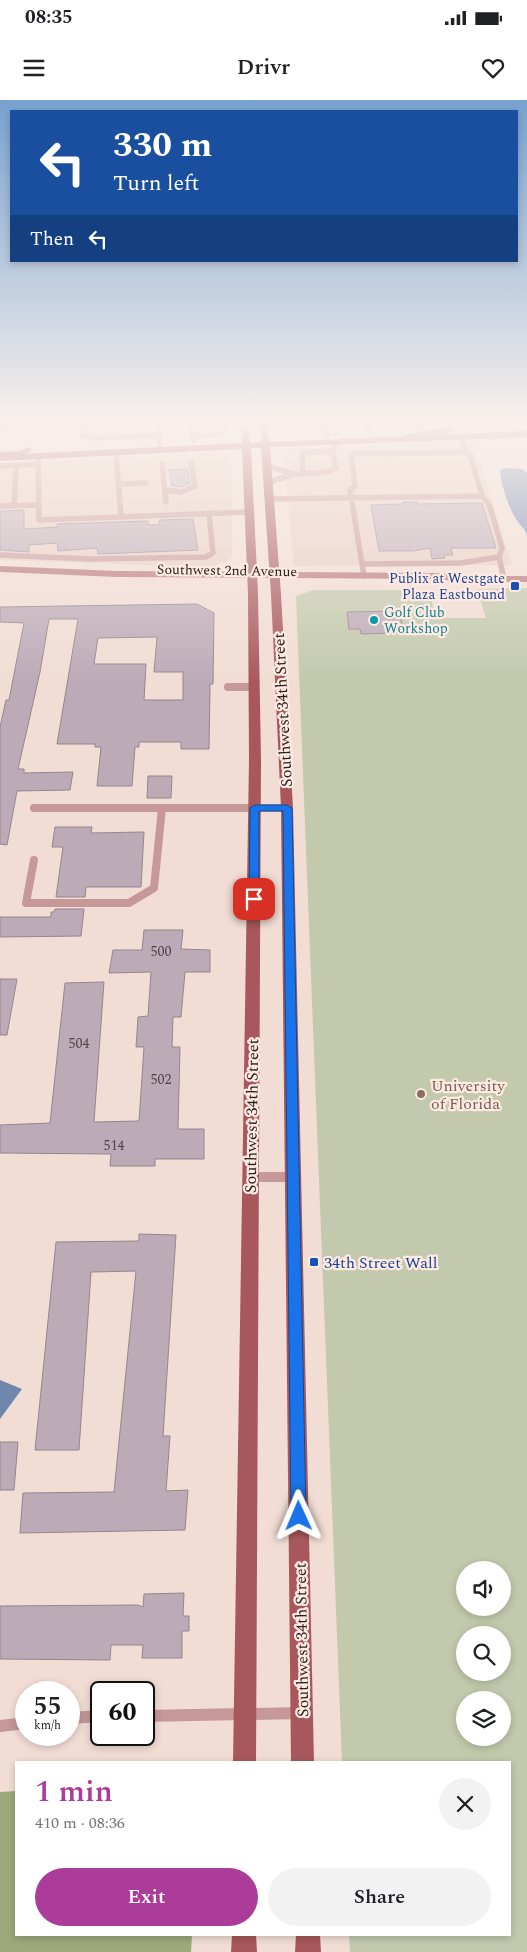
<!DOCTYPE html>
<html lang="en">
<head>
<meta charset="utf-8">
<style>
	body { margin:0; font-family:Spectral,serif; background:#f2f2f2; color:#202124; height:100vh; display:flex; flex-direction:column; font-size:19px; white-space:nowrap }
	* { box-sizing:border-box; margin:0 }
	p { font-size:16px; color:#757577 }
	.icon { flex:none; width:28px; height:28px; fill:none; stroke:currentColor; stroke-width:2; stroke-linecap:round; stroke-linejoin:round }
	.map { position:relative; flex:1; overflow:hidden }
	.panel { position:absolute; left:15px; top:1661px; width:496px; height:175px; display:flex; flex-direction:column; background:#fff; border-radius:0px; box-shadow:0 2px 8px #0003 }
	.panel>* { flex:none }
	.guide { position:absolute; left:10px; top:10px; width:508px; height:152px; border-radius:0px; box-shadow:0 2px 8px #0003; background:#1a4fa0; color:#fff; overflow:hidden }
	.controls { position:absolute; left:456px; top:1461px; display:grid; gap:10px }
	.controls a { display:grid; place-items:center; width:55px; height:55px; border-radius:50%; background:#fff; box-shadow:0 2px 8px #0003; font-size:25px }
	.speed { position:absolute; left:15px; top:1581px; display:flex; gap:10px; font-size:25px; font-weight:700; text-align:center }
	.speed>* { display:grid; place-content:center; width:65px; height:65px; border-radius:50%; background:#fff; box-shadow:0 2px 8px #0003; line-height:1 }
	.speed small { font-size:12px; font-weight:400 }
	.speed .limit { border:2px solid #111; border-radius:8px; background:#fff; color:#111 }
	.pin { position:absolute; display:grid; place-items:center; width:42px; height:42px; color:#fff; margin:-21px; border-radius:10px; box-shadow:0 2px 8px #0006 }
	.me { position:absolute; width:55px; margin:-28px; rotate:359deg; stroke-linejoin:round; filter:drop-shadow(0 0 4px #0008) }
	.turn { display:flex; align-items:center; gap:18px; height:105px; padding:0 20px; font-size:22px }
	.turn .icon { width:65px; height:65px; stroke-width:2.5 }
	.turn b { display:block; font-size:35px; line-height:42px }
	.then { display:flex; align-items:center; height:48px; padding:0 20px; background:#0003; gap:10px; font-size:19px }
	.round { display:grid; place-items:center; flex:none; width:52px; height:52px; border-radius:26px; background:#f2f2f2 }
	.summary { display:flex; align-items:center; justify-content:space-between; height:85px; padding:0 20px }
	h1 { font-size:30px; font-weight:600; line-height:38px; color:#ac3c99 }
	.button { display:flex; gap:10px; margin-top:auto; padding:10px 20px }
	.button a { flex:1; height:58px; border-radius:30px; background:#ac3c99; color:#fff; font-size:20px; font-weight:600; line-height:58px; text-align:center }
	.button a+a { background:#f2f2f2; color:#202124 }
	.status { display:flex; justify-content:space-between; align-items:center; height:35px; padding:0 25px; background:#fff; direction:ltr }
	.status svg { height:14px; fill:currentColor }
	header { display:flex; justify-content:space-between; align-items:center; height:65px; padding:0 20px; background:#fff; font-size:22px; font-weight:600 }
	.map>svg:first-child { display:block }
</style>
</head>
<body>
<div class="status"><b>08:35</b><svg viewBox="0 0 49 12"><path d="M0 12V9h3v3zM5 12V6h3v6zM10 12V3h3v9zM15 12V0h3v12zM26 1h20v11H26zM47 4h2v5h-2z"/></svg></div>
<header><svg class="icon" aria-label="menu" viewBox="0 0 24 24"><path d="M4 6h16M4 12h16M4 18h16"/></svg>Drivr<svg class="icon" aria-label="heart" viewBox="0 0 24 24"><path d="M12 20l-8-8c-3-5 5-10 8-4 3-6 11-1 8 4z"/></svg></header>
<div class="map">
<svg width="527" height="1852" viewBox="0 0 527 1852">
	<rect width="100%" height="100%" fill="#f1ddd4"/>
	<path fill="#e9cdc3" d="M 274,322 L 487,322 L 488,323 L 294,331 L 279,328 Z
		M 473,340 L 512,465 L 294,466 L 283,351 L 293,349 Z
		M 209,353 L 224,355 L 229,358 L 232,364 L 232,457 L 226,462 L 206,467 L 0,460 L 0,363 Z"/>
	<path fill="#c2c9ac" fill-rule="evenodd" d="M 527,488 L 527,1852 L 350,1852 L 349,1835 L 510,1835 L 510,1662 L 342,1662 L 296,496 L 313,490 L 429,490 L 436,518 L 486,518 L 477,489 ZM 465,1470 L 502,1470 L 502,1508 L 465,1508 ZM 465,1535 L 502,1535 L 502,1572 L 465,1572 ZM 465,1600 L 502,1600 L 502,1638 L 465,1638 Z"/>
	<path fill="#9da87b" d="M 16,1691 L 16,1835 L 192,1835 L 191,1852 L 0,1852 L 0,1692 Z"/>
	<path fill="#6f87ad" d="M 504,368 L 523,369 L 527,373 L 527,435 C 525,429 522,427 518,422 C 509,410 501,385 500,370 Z
		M 0,1280 L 22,1289 L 0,1319 Z"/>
	<path fill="#bcabb7" stroke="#958590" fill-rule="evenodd" d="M 187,369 L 190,383 L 181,387 L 172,386 L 169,370 Z
		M 403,402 L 417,402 L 417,404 L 482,403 L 496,448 L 451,448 L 453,455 L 444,455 L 445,458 L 432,459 L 430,448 L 413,451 L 379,451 L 371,405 L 403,404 Z
		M 24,410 L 24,429 L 58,427 L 57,424 L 148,421 L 148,425 L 159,425 L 160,420 L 193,419 L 198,450 L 98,454 L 97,448 L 58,451 L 57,443 L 29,445 L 29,452 L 0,450 L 0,411 Z
		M 197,504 L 214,513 L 213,584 L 210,584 L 209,649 L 181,649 L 181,642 L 139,642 L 139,647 L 135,647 L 132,686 L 97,686 L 101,647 L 95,647 L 95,644 L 57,644 L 78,519 L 49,519 L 40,572 L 18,669 L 24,669 L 24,673 L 73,672 L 70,690 L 17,691 L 7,745 L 0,744 L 0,627 L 6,600 L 9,600 L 24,523 L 0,522 L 0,507 ZM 157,537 L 154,572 L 183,572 L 183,600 L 144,600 L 146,564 L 94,564 L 98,538 Z
		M 399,511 L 403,528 L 392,528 L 393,533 L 361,534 L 360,529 L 349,529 L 347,512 Z
		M 148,676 L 172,676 L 171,698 L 147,698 Z
		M 55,727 L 92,727 L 91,733 L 144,732 L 141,787 L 86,787 L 85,797 L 56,797 L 63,747 L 52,747 Z
		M 55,809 L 84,809 L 81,836 L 0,837 L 0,817 L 51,817 L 51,812 L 54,812 Z
		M 144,830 L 183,830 L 181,849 L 210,850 L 210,872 L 185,872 L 181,917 L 173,917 L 172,947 L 180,947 L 178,1029 L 204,1029 L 204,1059 L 155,1059 L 155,1066 L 110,1066 L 111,1054 L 0,1053 L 0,1025 L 50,1023 L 65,883 L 104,882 L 94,1022 L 139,1021 L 144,947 L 136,947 L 138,917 L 148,916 L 151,872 L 109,873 L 113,850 L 142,850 Z
		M 0,879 L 17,879 L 7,935 L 0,935 Z
		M 139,1134 L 176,1135 L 163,1336 L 170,1336 L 166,1391 L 188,1390 L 185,1430 L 20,1433 L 23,1393 L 114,1392 L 136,1171 L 91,1172 L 79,1350 L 35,1350 L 56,1142 L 139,1141 Z
		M 0,1342 L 18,1342 L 14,1390 L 0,1390 Z
		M 184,1493 L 183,1516 L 189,1516 L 189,1531 L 182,1531 L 182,1558 L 142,1558 L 143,1545 L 111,1545 L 110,1560 L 0,1559 L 0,1506 L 138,1505 L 143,1507 L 144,1494 Z"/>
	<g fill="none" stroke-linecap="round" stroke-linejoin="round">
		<path stroke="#c69898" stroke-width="5.5" d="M 83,322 L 83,336 L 95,338 L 159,335
			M 157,322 L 160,344
			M 189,322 L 194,341
			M 286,322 L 320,324 L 329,335
			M 332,322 L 337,334
			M 366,322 L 370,333
			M 0,330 L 15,325 L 59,322
			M 193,336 L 219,334 L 226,327 L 226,322
			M 116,353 L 121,417
			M 38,356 L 39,420 L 249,412
			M 162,364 L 166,402
			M 0,366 L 38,364
			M 267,366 L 295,374 L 275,380 L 268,385
			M 295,374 L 303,374 L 302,353 L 333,351
			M 303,374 L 327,372 L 336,368 L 333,354 L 335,344 L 344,341
			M 118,384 L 146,383
			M 165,390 L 181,392 L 195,386 L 191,363
			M 482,396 L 489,404 L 502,448 L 499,457 L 504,479
			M 269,399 L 482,396 L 470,355 L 466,352 L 459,330
			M 0,406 L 38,405
			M 14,406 L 16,366
			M 0,455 L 90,459 L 206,457 L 213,453 L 209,413
			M 362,464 L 460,463 L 499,457
			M 364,476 L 350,390 L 355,386 L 351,354 L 466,352"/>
		<path stroke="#c69898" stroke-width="8" d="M 228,587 L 255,587
			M 34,708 L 287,708
			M 34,760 L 26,803 L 129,803 L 154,788 L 162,708"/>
		<path stroke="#c69898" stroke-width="10" d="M 251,1077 L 293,1077"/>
		<path stroke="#c69898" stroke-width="12" d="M 144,1616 L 302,1613
			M 69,1618 L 101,1616
			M 0,1626 L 26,1623"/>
		<path fill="#c69898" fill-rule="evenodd" d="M 418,322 L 427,322 L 420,332 L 414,332 L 413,330 Z
			M 432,322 L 443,322 L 455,330 L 448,332 Z"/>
		<path fill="#b67375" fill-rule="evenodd" d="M 241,322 L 249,322 L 249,341 L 242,339 Z
			M 260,322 L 268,322 L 268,340 L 261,338 Z
			M 0,466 L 117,471 L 443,473 L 454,476 L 527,476 L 527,482 L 454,482 L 443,479 L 117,477 L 0,472 Z"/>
		<path fill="#a8585c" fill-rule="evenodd" d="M 527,331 L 527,337 L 270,347 L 281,494 L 293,708 L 314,1662 L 291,1662 L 281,708 L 271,494 L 261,348 L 251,348 L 258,494 L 261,660 L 256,1662 L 233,1662 L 249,660 L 248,494 L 242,349 L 0,361 L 0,355 L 242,343 L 242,339 L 246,336 L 249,337 L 250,343 L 261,342 L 261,338 L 265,335 L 268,336 L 270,342 Z
			M 232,1835 L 256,1835 L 257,1852 L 231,1852 Z
			M 296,1835 L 320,1835 L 321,1852 L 295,1852 Z"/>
		<path fill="#a24c51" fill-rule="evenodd" d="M 451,327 L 454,328 L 454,332 L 402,341 L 398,338 L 408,334 Z
			M 28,347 L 32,350 L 23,356 L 0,358 L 0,352 L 21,351 Z"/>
	</g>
	<linearGradient id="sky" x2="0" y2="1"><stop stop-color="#77a2d0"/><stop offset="0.55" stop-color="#f9f0ec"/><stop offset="1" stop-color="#f9f0ec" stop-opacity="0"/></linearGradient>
	<rect width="527" height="582" fill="url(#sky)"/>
	<path fill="#1a73e8" stroke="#114b97" d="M 254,705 L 287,705 L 292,708 L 306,1416 L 304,1421 L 299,1423 L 293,1421 L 291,1416 L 283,711 L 259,711 L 259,799 L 254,803 L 249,799 L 250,708 Z"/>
	<g fill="#1a4fb4" stroke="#ffeae2" stroke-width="2">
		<rect x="510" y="481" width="10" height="10" rx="2.5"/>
		<rect x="309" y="1157" width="10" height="10" rx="2.5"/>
	</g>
	<circle fill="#0f9aa8" stroke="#ffeae2" stroke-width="2" cx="374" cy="520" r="5"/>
	<circle fill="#8d6e63" stroke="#ffeae2" stroke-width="2" cx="421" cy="994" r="5"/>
	<g text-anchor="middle" stroke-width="4.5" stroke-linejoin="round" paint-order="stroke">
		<g font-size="14" fill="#29211e" stroke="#ffeae2">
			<text transform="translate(227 470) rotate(1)" y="5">Southwest 2nd Avenue</text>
		</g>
		<g font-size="14" fill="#164399" stroke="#ffeae2" text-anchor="end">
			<text x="505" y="483">Publix at Westgate<tspan x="505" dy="16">Plaza Eastbound</tspan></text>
		</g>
		<g font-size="14" fill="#0d838f" stroke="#ffeae2" text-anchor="start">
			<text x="384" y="517">Golf Club<tspan x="384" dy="16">Workshop</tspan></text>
		</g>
		<g font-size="14" fill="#4e4444">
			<text x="161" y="856">500</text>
			<text x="79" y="948">504</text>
			<text x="161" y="984">502</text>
			<text x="114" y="1050">514</text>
		</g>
		<g font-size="16" fill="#29211e" stroke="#ffeae2">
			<text transform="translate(282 610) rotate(-93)" y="6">Southwest 34th Street</text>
			<text transform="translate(251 1016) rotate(-89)" y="6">Southwest 34th Street</text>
			<text transform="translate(301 1540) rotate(-91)" y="6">Southwest 34th Street</text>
		</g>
		<g font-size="16" fill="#785e54" stroke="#ffeae2" text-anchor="start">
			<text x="431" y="991">University<tspan x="431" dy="18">of Florida</tspan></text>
		</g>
		<g font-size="16" fill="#164399" stroke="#ffeae2" text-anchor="start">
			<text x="324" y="1168">34th Street Wall</text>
		</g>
	</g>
</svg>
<div class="controls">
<a><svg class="icon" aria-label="sound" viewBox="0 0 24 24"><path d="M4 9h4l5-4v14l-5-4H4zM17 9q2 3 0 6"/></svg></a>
<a><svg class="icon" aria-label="search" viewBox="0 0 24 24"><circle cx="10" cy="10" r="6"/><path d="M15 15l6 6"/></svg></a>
<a><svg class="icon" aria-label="layers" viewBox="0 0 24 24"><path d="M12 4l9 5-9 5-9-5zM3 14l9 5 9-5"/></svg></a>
</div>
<div class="speed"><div>55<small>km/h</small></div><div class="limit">60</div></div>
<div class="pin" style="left:254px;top:799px;background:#d93025"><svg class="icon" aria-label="arrive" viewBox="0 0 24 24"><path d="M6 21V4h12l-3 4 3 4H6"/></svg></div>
<svg class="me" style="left:299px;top:1416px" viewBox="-20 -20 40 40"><path d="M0-17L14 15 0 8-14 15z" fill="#1a73e8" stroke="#fff" stroke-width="4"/></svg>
<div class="guide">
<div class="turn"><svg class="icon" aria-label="left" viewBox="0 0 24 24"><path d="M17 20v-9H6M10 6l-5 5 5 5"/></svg><div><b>330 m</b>Turn left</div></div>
<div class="then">Then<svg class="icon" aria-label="left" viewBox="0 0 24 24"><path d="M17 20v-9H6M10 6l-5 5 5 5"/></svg></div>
</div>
<section class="panel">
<div class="summary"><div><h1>1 min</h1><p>410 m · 08:36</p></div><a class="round"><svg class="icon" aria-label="close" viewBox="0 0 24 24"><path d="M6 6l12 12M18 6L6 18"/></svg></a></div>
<div class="button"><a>Exit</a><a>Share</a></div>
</section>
</div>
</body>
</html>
